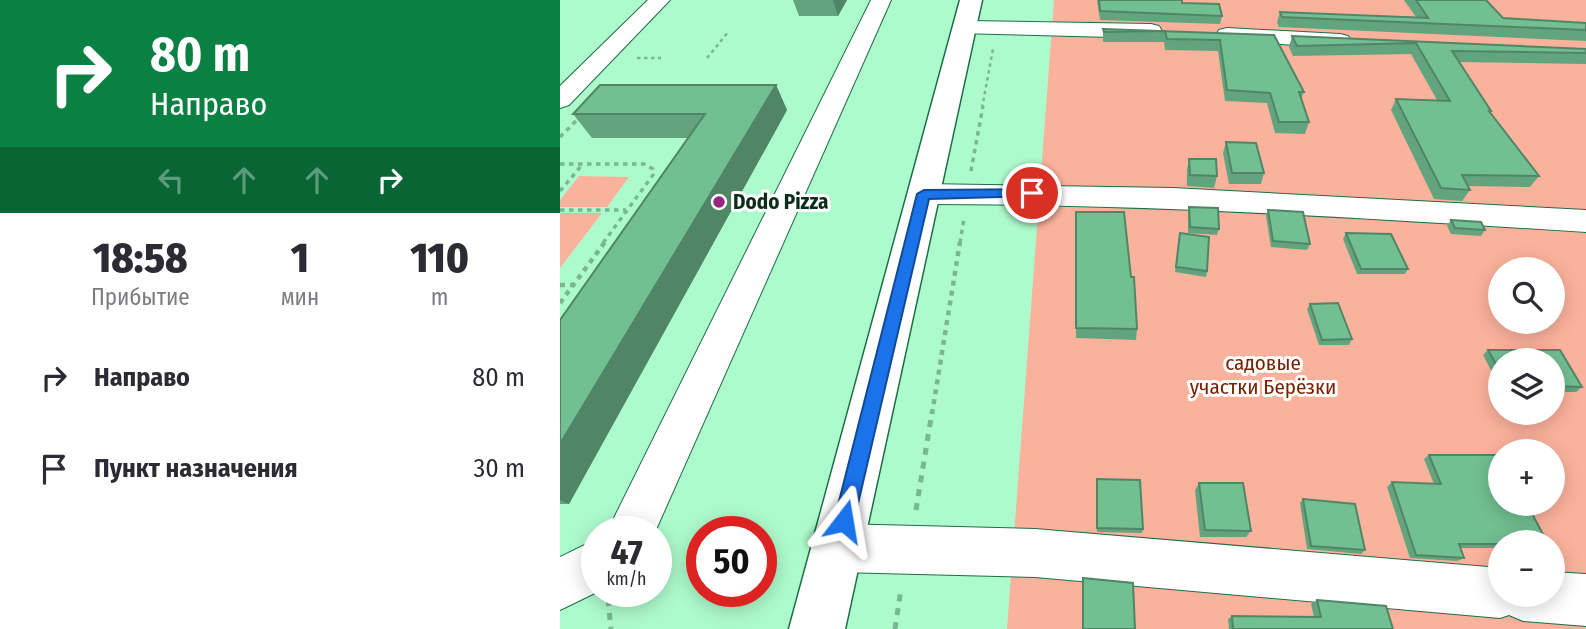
<!DOCTYPE html>
<html lang="ru">
<head>
<meta charset="utf-8">
<style>
	body { margin:0; font-family:"Fira Sans Condensed",sans-serif; background:#f7f7f7; color:#2b2b33; height:100vh; display:flex; flex-direction:column; font-size:26px; white-space:nowrap }
	* { box-sizing:border-box; margin:0 }
	p { font-size:23px; color:#7c7c81 }
	.icon { flex:none; width:38px; height:38px; fill:none; stroke:currentColor; stroke-width:2; stroke-linecap:round; stroke-linejoin:round }
	.map { position:relative; flex:1; overflow:hidden }
	.panel { display:flex; flex-direction:column; background:#fff; width:560px }
	.panel>* { flex:none }
	.banner { background:#0b8043; color:#fff; overflow:hidden }
	.tools { position:absolute; left:928px; top:257px; display:grid; gap:14px }
	.tools a { display:grid; place-items:center; width:77px; height:77px; border-radius:50%; background:#fff; box-shadow:0 4px 18px #0003; font-size:35px }
	.speed { position:absolute; left:21px; top:516px; display:flex; gap:14px; font-size:35px; font-weight:700; text-align:center }
	.speed>* { display:grid; place-content:center; width:91px; height:91px; border-radius:50%; background:#fff; box-shadow:0 4px 18px #0003; line-height:1 }
	.speed small { font-size:18px; font-weight:400 }
	.speed .limit { border:10px solid #d22; background:#fff; color:#111 }
	.pin { position:absolute; display:grid; place-items:center; width:60px; height:60px; color:#fff; margin:-30px; border:4px solid #fff; border-radius:50%; box-shadow:0 2px 7px #0007 }
	.me { position:absolute; width:77px; margin:-38px; rotate:14deg; stroke-linejoin:round; filter:drop-shadow(0 0 5px #0008) }
	.turn { display:flex; align-items:center; gap:24px; height:147px; padding:0 35px; font-size:32px }
	.turn .icon { width:91px; height:91px; stroke-width:2.5 }
	.turn b { display:block; font-size:49px; line-height:60px }
	.lanes { display:flex; align-items:center; height:66px; padding:0 35px; background:#0003; justify-content:center; gap:35px; direction:ltr }
	.lanes .off { opacity:.35 }
	.eta { display:flex; justify-content:space-evenly; align-items:center; height:119px; text-align:center }
	.eta b { font-size:42px; font-weight:800; line-height:49px }
	ul { padding:0; list-style:none }
	li { display:flex; align-items:center; gap:21px; height:91px; padding:0 35px }
	li div { flex:1 }
	li b { display:block; font-size:26px }
	li em { font-style:normal }
	main { display:flex; flex:1; min-height:0 }
	.map>svg:first-child { display:block }
</style>
</head>
<body>
<main>
<section class="panel">
<div class="banner">
<div class="turn"><svg class="icon" aria-label="right" viewBox="0 0 24 24"><path d="M7 20v-9h11M14 6l5 5-5 5"/></svg><div><b>80 m</b>Направо</div></div>
<div class="lanes"><svg class="icon off" aria-label="left" viewBox="0 0 24 24"><path d="M17 20v-9H6M10 6l-5 5 5 5"/></svg><svg class="icon off" aria-label="ahead" viewBox="0 0 24 24"><path d="M12 20V5M6 11l6-6 6 6"/></svg><svg class="icon off" aria-label="ahead" viewBox="0 0 24 24"><path d="M12 20V5M6 11l6-6 6 6"/></svg><svg class="icon" aria-label="right" viewBox="0 0 24 24"><path d="M7 20v-9h11M14 6l5 5-5 5"/></svg></div>
</div>
<div class="eta">
<div><b>18:58</b><p>Прибытие</p></div>
<div><b>1</b><p>мин</p></div>
<div><b>110</b><p>m</p></div>
</div>
<ul>
<li><svg class="icon" aria-label="right" viewBox="0 0 24 24"><path d="M7 20v-9h11M14 6l5 5-5 5"/></svg><div><b>Направо</b></div><em>80 m</em></li>
<li><svg class="icon" aria-label="arrive" viewBox="0 0 24 24"><path d="M6 21V4h12l-3 4 3 4H6"/></svg><div><b>Пункт назначения</b></div><em>30 m</em></li>
</ul>
</section>
<div class="map">
<svg width="1026" height="629" viewBox="0 0 1026 629">
	<rect width="100%" height="100%" fill="#adfbcc"/>
	<path fill="#fbb29c" fill-rule="evenodd" d="M 494,0 L 1026,0 L 1026,629 L 447,629 ZM 940,270 L 992,270 L 992,322 L 940,322 ZM 940,360 L 992,360 L 992,413 L 940,413 ZM 940,452 L 992,452 L 992,504 L 940,504 ZM 940,542 L 992,542 L 992,595 L 940,595 Z
		M 19,176 L 69,177 L 47,207 L 0,207 L 0,200 Z
		M 0,213 L 42,213 L 0,268 Z"/>
	<g fill="none" stroke-linecap="round" stroke-linejoin="round">
		<defs>
			<path id="minor" d="M 88,0 L 110,0 L 9,105 L 0,108 L 0,86 Z
				M 311,0 L 331,0 L 95,532 L 47,532 Z
				M 404,21 L 591,24 L 599,26 L 602,31 L 599,36 L 591,38 L 396,33 L 393,28 L 396,23 Z
				M 667,28 L 780,34 L 788,36 L 791,41 L 788,46 L 780,48 L 659,40 L 656,35 L 659,30 Z
				M 364,184 L 613,188 L 1026,210 L 1026,232 C 805,218 585,204 364,204 L 353,201 L 349,194 L 353,187 Z
				M 278,524 L 475,529 L 940,568 L 940,595 L 992,595 L 992,572 L 1026,574 L 1026,626 L 963,621 L 949,615 L 940,618 L 475,577 L 278,572 L 261,565 L 254,548 L 261,531 Z
				M 37,539 L 37,592 L 0,610 L 0,557 Z"/>
			<path id="major" d="M 400,0 L 422,0 L 285,629 L 229,629 Z"/>
		</defs>
		<use href="#minor" stroke="#1c6e46" stroke-width="2"/>
		<use href="#major" stroke="#1c6e46" stroke-width="3"/>
		<path stroke="#78b792" stroke-width="2.5" stroke-dasharray="3.5 3.5" stroke-linecap="butt" d="M 77,58 L 101,58
			M 147,58 L 169,31
			M 422,108 L 433,49"/>
		<path stroke="#78b792" stroke-width="3.5" stroke-dasharray="4.5 4.5" stroke-linecap="butt" d="M 0,137 L 16,121
			M 0,164 L 84,164 L 93,169 L 93,175 L 43,243
			M 411,171 L 423,106
			M 0,191 L 22,165
			M 0,210 L 66,210
			M 400,243 L 404,218"/>
		<path stroke="#78b792" stroke-width="4.5" stroke-dasharray="5 5" stroke-linecap="butt" d="M 0,285 L 13,285
			M 0,303 L 45,242
			M 372,414 L 400,242"/>
		<path stroke="#78b792" stroke-width="5" stroke-dasharray="7 7" stroke-linecap="butt" d="M 356,510 L 372,412
			M 48,599 L 51,629
			M 335,629 L 341,589"/>
		<use href="#minor" fill="#fff" fill-rule="evenodd"/>
		<use href="#major" fill="#fff" fill-rule="evenodd"/>
	</g>
	<path fill="#62a47e" d="M 233,0 L 287,0 L 278,16 L 239,16 Z
		M 537,0 L 622,0 L 622,3 L 662,16 L 660,24 L 540,20 Z
		M 844,0 L 926,0 L 943,18 L 1026,23 L 1026,41 L 719,27 L 717,22 L 720,12 L 856,17 Z
		M 543,29 L 714,35 L 744,92 L 741,99 L 749,122 L 745,134 L 715,133 L 707,103 L 665,101 L 658,51 L 605,50 L 604,42 L 543,42 Z
		M 732,36 L 1026,49 L 1026,64 L 899,62 L 931,111 L 930,113 L 979,176 L 970,187 L 908,186 L 910,190 L 902,201 L 874,199 L 831,110 L 836,99 L 877,100 L 851,54 L 733,56 L 729,47 Z
		M 216,85 L 227,110 L 9,504 L 0,504 L 0,320 L 128,138 L 32,138 L 13,114 Z
		M 666,142 L 704,173 L 701,184 L 669,184 L 663,153 Z
		M 629,159 L 657,176 L 654,188 L 627,186 L 627,170 Z
		M 629,207 L 659,229 L 657,235 L 628,233 L 628,212 Z
		M 708,210 L 750,244 L 747,250 L 711,247 L 706,216 Z
		M 516,212 L 577,329 L 576,340 L 516,338 Z
		M 891,220 L 925,230 L 921,236 L 891,234 L 887,226 Z
		M 786,233 L 848,269 L 845,274 L 797,274 L 783,239 Z
		M 619,238 L 647,271 L 646,277 L 615,272 Z
		M 750,304 L 792,339 L 789,345 L 759,345 L 747,309 Z
		M 928,350 L 1000,350 L 1022,387 L 1016,392 L 992,392 L 992,360 L 940,360 L 940,387 L 923,355 Z
		M 869,455 L 940,542 L 940,548 L 900,548 L 904,558 L 897,561 L 850,558 L 827,487 L 832,482 L 874,484 L 864,459 Z
		M 536,483 L 583,529 L 582,533 L 537,532 Z
		M 639,483 L 691,531 L 686,537 L 640,537 L 635,490 Z
		M 743,499 L 805,550 L 801,554 L 747,549 L 740,503 Z
		M 757,600 L 833,629 L 669,629 L 668,619 L 672,616 L 754,617 L 751,604 Z"/>
	<path fill="#508666" d="M 273,0 L 287,0 L 278,16 Z
		M 216,85 L 227,110 L 9,504 L 0,500 L 0,444 Z"/>
	<path fill="#72bf92" stroke="#508666" stroke-width="2" d="M 539,0 L 622,0 L 622,3 L 659,4 L 662,16 L 540,11 Z
		M 856,0 L 926,0 L 943,18 L 1026,23 L 1026,30 L 722,17 L 720,12 L 868,18 Z
		M 543,29 L 714,35 L 744,92 L 739,92 L 749,122 L 719,122 L 710,93 L 667,90 L 660,40 L 607,39 L 605,31 L 544,32 Z
		M 732,36 L 1026,49 L 1026,53 L 892,51 L 931,111 L 929,111 L 979,176 L 902,175 L 910,190 L 881,188 L 836,99 L 890,101 L 856,43 L 737,46 Z
		M 40,85 L 216,85 L 0,444 L 0,320 L 145,114 L 13,114 Z
		M 666,142 L 696,143 L 704,173 L 672,173 Z
		M 629,159 L 656,159 L 657,176 L 630,175 Z
		M 629,207 L 658,208 L 659,229 L 630,227 Z
		M 708,210 L 743,212 L 750,244 L 713,241 Z
		M 516,212 L 564,212 L 571,277 L 574,277 L 577,329 L 516,328 Z
		M 891,220 L 921,222 L 925,230 L 895,228 Z
		M 620,233 L 649,237 L 647,271 L 616,267 Z
		M 786,233 L 831,234 L 848,269 L 801,269 Z
		M 778,303 L 792,339 L 762,340 L 750,304 Z
		M 928,350 L 1000,350 L 1022,387 L 992,386 L 992,360 L 940,360 L 940,371 Z
		M 869,455 L 940,455 L 940,504 L 967,504 L 987,542 L 940,542 L 940,544 L 899,544 L 904,558 L 856,555 L 832,482 L 881,484 Z
		M 537,479 L 580,480 L 583,529 L 537,528 Z
		M 639,483 L 683,483 L 691,531 L 645,530 Z
		M 743,499 L 795,504 L 805,550 L 751,546 Z
		M 523,578 L 573,583 L 575,629 L 523,629 Z
		M 757,600 L 826,606 L 833,629 L 673,629 L 672,616 L 761,617 Z"/>
	<path fill="#1a73e8" stroke="#114b97" stroke-width="2" d="M 472,189 L 478,193 L 476,196 L 369,199 L 294,521 L 291,528 L 284,531 L 277,528 L 274,521 L 357,194 L 364,190 Z"/>
	<circle fill="#992582" stroke="#fff" stroke-width="2.5" cx="159" cy="202" r="7"/>
	<g text-anchor="middle" stroke-width="6" stroke-linejoin="round" paint-order="stroke">
		<g font-size="21" font-weight="bold" fill="#0b2c1b" stroke="#fff" text-anchor="start">
			<text x="173" y="209">Dodo Pizza</text>
		</g>
		<g font-size="21" fill="#772102" stroke="#fff">
			<text x="703" y="370">садовые<tspan x="703" dy="24">участки Берёзки</tspan></text>
		</g>
	</g>
</svg>
<div class="tools">
<a><svg class="icon" aria-label="search" viewBox="0 0 24 24"><circle cx="10" cy="10" r="6"/><path d="M15 15l6 6"/></svg></a>
<a><svg class="icon" aria-label="layers" viewBox="0 0 24 24"><path d="M12 4l9 5-9 5-9-5zM3 14l9 5 9-5"/></svg></a>
<a>+</a>
<a>−</a>
</div>
<div class="speed"><div>47<small>km/h</small></div><div class="limit">50</div></div>
<div class="pin" style="left:472px;top:193px;background:#d93025"><svg class="icon" aria-label="arrive" viewBox="0 0 24 24"><path d="M6 21V4h12l-3 4 3 4H6"/></svg></div>
<svg class="me" style="left:284px;top:521px" viewBox="-20 -20 40 40"><path d="M0-17L14 15 0 8-14 15z" fill="#1a73e8" stroke="#fff" stroke-width="4"/></svg>
</div>
</main>
</body>
</html>
